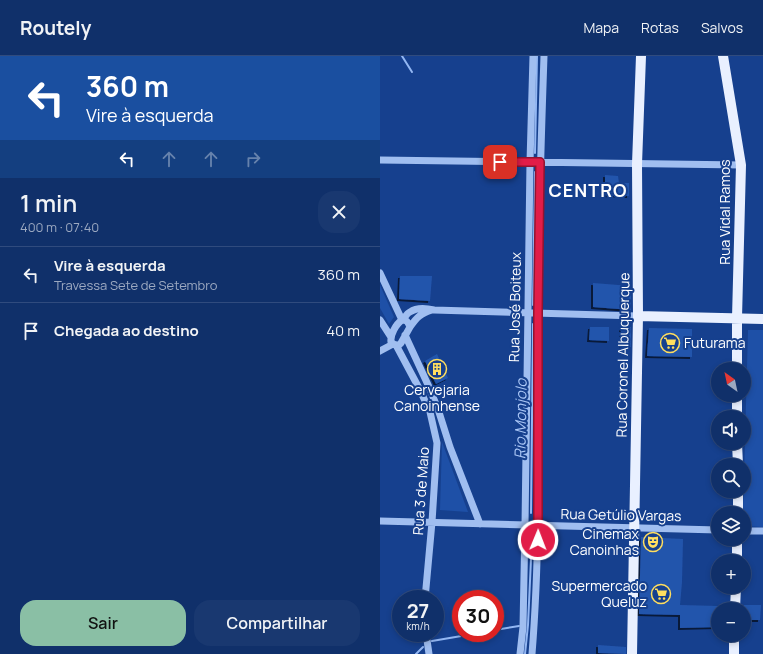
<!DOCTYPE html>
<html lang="pt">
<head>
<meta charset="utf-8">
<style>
	body { margin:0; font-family:Manrope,sans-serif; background:#193870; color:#f1f3f6; height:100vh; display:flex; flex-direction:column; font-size:15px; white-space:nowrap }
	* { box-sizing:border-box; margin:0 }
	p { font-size:13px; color:#9ca9c1 }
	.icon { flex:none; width:22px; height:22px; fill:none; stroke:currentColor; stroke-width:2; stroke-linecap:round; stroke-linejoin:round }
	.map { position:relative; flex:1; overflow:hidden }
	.panel { display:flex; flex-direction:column; background:#10306a; width:380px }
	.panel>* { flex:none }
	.banner { background:#1a4fa0; color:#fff; overflow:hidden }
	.needle { width:26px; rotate:327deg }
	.buttons { position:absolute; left:331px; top:306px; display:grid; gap:8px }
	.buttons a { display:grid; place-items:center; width:40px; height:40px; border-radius:50%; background:#10306a; box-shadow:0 2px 6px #0003,0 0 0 1px #304b7e; font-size:20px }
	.speed { position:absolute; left:12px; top:534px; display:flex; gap:8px; font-size:20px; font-weight:700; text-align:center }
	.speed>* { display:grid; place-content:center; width:52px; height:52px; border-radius:50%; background:#10306a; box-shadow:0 2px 6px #0003,0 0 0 1px #304b7e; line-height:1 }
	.speed small { font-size:10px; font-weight:400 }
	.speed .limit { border:6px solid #d22; background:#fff; color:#111 }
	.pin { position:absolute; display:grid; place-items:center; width:34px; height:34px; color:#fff; margin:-17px; border-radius:8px; box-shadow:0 2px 6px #0006 }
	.me { position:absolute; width:44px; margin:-22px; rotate:1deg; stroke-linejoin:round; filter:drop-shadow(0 0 3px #0008) }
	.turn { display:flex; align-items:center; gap:14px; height:84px; padding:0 20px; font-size:18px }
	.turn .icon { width:52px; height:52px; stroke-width:2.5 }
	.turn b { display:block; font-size:28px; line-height:34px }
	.lanes { display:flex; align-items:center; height:38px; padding:0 20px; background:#0003; justify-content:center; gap:20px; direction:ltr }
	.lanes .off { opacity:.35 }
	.round { display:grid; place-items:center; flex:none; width:42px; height:42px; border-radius:16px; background:#193870 }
	.head { display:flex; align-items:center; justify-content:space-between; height:68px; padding:0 20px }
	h1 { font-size:24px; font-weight:600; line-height:30px }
	.cta { display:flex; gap:8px; margin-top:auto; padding:8px 20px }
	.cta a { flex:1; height:46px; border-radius:16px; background:#8abfa5; color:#111; font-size:16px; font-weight:600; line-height:46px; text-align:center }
	.cta a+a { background:#193870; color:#f1f3f6 }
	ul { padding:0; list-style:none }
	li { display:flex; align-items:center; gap:12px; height:56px; padding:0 20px; border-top:1px solid #304b7e }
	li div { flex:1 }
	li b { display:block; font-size:15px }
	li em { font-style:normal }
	header { display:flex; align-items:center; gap:24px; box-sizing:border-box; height:56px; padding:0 20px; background:#10306a; border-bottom:1px solid #304b7e }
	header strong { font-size:19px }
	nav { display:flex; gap:22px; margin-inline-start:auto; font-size:14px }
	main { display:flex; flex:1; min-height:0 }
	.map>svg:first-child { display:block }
</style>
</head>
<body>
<header>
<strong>Routely</strong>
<nav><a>Mapa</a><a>Rotas</a><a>Salvos</a></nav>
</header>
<main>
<section class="panel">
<div class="banner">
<div class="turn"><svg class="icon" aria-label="left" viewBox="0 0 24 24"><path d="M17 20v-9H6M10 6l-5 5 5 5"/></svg><div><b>360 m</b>Vire à esquerda</div></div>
<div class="lanes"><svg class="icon" aria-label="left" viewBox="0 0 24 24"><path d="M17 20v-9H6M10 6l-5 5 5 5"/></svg><svg class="icon off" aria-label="ahead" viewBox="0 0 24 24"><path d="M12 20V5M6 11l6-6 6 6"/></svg><svg class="icon off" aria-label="ahead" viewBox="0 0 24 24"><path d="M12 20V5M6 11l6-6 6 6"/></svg><svg class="icon off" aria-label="right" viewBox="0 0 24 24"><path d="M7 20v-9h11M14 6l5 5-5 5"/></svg></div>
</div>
<div class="head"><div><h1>1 min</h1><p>400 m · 07:40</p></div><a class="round"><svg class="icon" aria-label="close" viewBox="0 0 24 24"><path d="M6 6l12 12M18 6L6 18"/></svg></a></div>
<ul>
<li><svg class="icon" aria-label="left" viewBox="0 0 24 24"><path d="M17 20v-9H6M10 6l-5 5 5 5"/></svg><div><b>Vire à esquerda</b><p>Travessa Sete de Setembro</p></div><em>360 m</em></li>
<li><svg class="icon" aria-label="arrive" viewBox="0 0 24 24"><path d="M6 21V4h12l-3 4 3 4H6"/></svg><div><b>Chegada ao destino</b></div><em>40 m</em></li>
</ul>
<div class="cta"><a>Sair</a><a>Compartilhar</a></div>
</section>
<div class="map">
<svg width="383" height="598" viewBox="0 0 383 598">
	<defs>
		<filter id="shadow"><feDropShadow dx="-2" dy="2" stdDeviation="0" flood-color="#0009"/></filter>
	</defs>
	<rect width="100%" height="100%" fill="#16408e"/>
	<path fill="#1e50a7" d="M 0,229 L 14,261 L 9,268 L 0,252 Z
		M 368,274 L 383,274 L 383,471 L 364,470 L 364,457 L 363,457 Z
		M 62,386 L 88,456 L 60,454 Z"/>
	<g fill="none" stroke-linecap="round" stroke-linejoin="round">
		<path stroke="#93b7f3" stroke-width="2" d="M 22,0 L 32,16
			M 155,97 L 157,0
			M 153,249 L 155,116
			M 151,457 L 153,268
			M 115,574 L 139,570
			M 52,585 L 99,577
			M 36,598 L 43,591
			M 145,598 L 148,569 L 152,481"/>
	</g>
	<path fill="#2455ac" filter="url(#shadow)" d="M 225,119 L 238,120 L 239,127 L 249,127 L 249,140 L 223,139 L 223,127 L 225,127 Z
		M 20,220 L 52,220 L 50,245 L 19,243 Z
		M 213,227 L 251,230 L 251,254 L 213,251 Z
		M 210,271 L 229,271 L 229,285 L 209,284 Z
		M 241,271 L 251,271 L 251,291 L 241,291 Z
		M 269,272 L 312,273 L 312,301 L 267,300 Z
		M 57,298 L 68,322 L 56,328 L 45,305 Z
		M 261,481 L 303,483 L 302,526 L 300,549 L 338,550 L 338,571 L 300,572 L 300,559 L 259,558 Z
		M 364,549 L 381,549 L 380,564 L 364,564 Z
		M 218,589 L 246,591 L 246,598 L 218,597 Z"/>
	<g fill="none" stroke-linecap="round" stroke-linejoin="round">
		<path stroke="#a0bef0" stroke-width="7" d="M 0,104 L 361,109
			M 0,217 L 22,264
			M 0,264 L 11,281
			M 22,264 C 27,264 28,266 30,271 L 21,287 L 19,289 L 15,289 L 11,286 C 10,279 16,268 22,264 Z
			M 23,264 C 25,261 27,257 30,256 C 37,251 46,252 54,254 L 258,260
			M 30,271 C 37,261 40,258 52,254
			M 25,279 L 49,331 L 58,353 L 70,391 L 100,468
			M 16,289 L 40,334 L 50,356 L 57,387 L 52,466 L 45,543
			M 0,295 L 13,288
			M 0,465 L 338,474
			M 364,475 L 383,475
			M 46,577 L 49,598
			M 140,598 L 143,571 L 145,469 L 150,106 L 153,0
			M 152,598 C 161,485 158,373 158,260 C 158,173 161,87 164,0"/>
		<path stroke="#e9f0ff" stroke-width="10" d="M 343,0 L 361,109 L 357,262 L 357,313
			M 258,260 L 383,263
			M 357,339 L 357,361
			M 357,387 L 358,409
			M 358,435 L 358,457
			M 357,505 L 357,483
			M 355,553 L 356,531
			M 252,598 L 258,260 L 257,108 L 261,0
			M 354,598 L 354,579"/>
	</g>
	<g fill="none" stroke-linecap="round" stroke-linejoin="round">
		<defs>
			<path id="route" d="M 120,106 L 160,106 L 158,257 L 158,484"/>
		</defs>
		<use href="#route" stroke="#92132f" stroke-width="10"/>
		<use href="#route" stroke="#e11d48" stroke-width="7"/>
	</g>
	<defs>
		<symbol id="supermarket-ring" viewBox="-11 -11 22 22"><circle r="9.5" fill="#16408e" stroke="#ffde5f" stroke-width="1.5"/><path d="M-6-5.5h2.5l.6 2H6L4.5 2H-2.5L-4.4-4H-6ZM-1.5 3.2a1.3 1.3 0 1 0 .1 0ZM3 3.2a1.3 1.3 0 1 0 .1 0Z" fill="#ffde5f"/></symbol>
		<symbol id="building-ring" viewBox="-11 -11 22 22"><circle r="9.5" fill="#16408e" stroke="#ffde5f" stroke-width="1.5"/><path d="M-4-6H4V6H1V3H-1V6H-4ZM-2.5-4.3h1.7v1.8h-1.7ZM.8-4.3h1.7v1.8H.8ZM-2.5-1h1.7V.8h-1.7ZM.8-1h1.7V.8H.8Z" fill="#ffde5f"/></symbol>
		<symbol id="theatre-ring" viewBox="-11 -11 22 22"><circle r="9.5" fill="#16408e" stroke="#ffde5f" stroke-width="1.5"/><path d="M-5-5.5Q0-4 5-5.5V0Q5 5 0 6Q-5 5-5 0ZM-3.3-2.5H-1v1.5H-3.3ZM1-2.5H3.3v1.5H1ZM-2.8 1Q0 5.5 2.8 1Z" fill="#ffde5f"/></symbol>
	</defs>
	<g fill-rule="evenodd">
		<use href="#supermarket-ring" x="279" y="276" width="22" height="22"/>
		<use href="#building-ring" x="46" y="302" width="22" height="22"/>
		<use href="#theatre-ring" x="262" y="475" width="22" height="22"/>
		<use href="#supermarket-ring" x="270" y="527" width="22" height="22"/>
	</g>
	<g text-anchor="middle" stroke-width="4" stroke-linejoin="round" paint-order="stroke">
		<g font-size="14" fill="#fff" stroke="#16408e">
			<text transform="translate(345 156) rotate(-90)" y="5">Rua Vidal Ramos</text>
			<text transform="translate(135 251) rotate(-89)" y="5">Rua José Boiteux</text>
			<text transform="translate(243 299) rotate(-89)" y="5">Rua Coronel Albuquerque</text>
			<text transform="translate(41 435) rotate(-86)" y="5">Rua 3 de Maio</text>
			<text transform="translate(241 459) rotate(1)" y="5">Rua Getúlio Vargas</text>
		</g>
		<g font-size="14" fill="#fff" stroke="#16408e" text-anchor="end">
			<text x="304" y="292" text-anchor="start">Futurama</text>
			<text x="57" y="339" text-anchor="middle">Cervejaria<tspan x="57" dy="16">Canoinhense</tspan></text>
			<text x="259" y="483">Cinemax<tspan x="259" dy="16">Canoinhas</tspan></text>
			<text x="267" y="535">Supermercado<tspan x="267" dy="16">Queluz</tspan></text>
		</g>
		<g font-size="15" font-style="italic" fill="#acc8f7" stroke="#16408e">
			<text transform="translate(141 363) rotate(-89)" y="5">Rio Monjolo</text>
		</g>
		<g font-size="18" font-weight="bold" letter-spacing="1" fill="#fff" stroke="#16408e">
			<text x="208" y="141">CENTRO</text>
		</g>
	</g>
</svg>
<div class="buttons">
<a><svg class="needle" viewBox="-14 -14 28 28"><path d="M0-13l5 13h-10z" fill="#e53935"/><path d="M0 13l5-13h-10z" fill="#9ca9c1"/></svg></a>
<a><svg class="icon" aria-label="sound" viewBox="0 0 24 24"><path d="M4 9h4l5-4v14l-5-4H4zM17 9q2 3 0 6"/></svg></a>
<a><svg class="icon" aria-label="search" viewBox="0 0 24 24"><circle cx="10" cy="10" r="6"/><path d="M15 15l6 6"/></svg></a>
<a><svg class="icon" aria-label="layers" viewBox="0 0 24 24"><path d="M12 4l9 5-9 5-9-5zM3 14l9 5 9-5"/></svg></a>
<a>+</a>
<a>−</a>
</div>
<div class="speed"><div>27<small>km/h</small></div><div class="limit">30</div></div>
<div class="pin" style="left:120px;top:106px;background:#d93025"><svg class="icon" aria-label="arrive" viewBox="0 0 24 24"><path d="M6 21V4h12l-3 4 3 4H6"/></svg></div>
<svg class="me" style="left:158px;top:484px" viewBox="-20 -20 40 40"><circle r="17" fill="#e11d48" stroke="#fff" stroke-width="3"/><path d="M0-11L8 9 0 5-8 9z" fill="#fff"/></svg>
</div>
</main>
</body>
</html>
